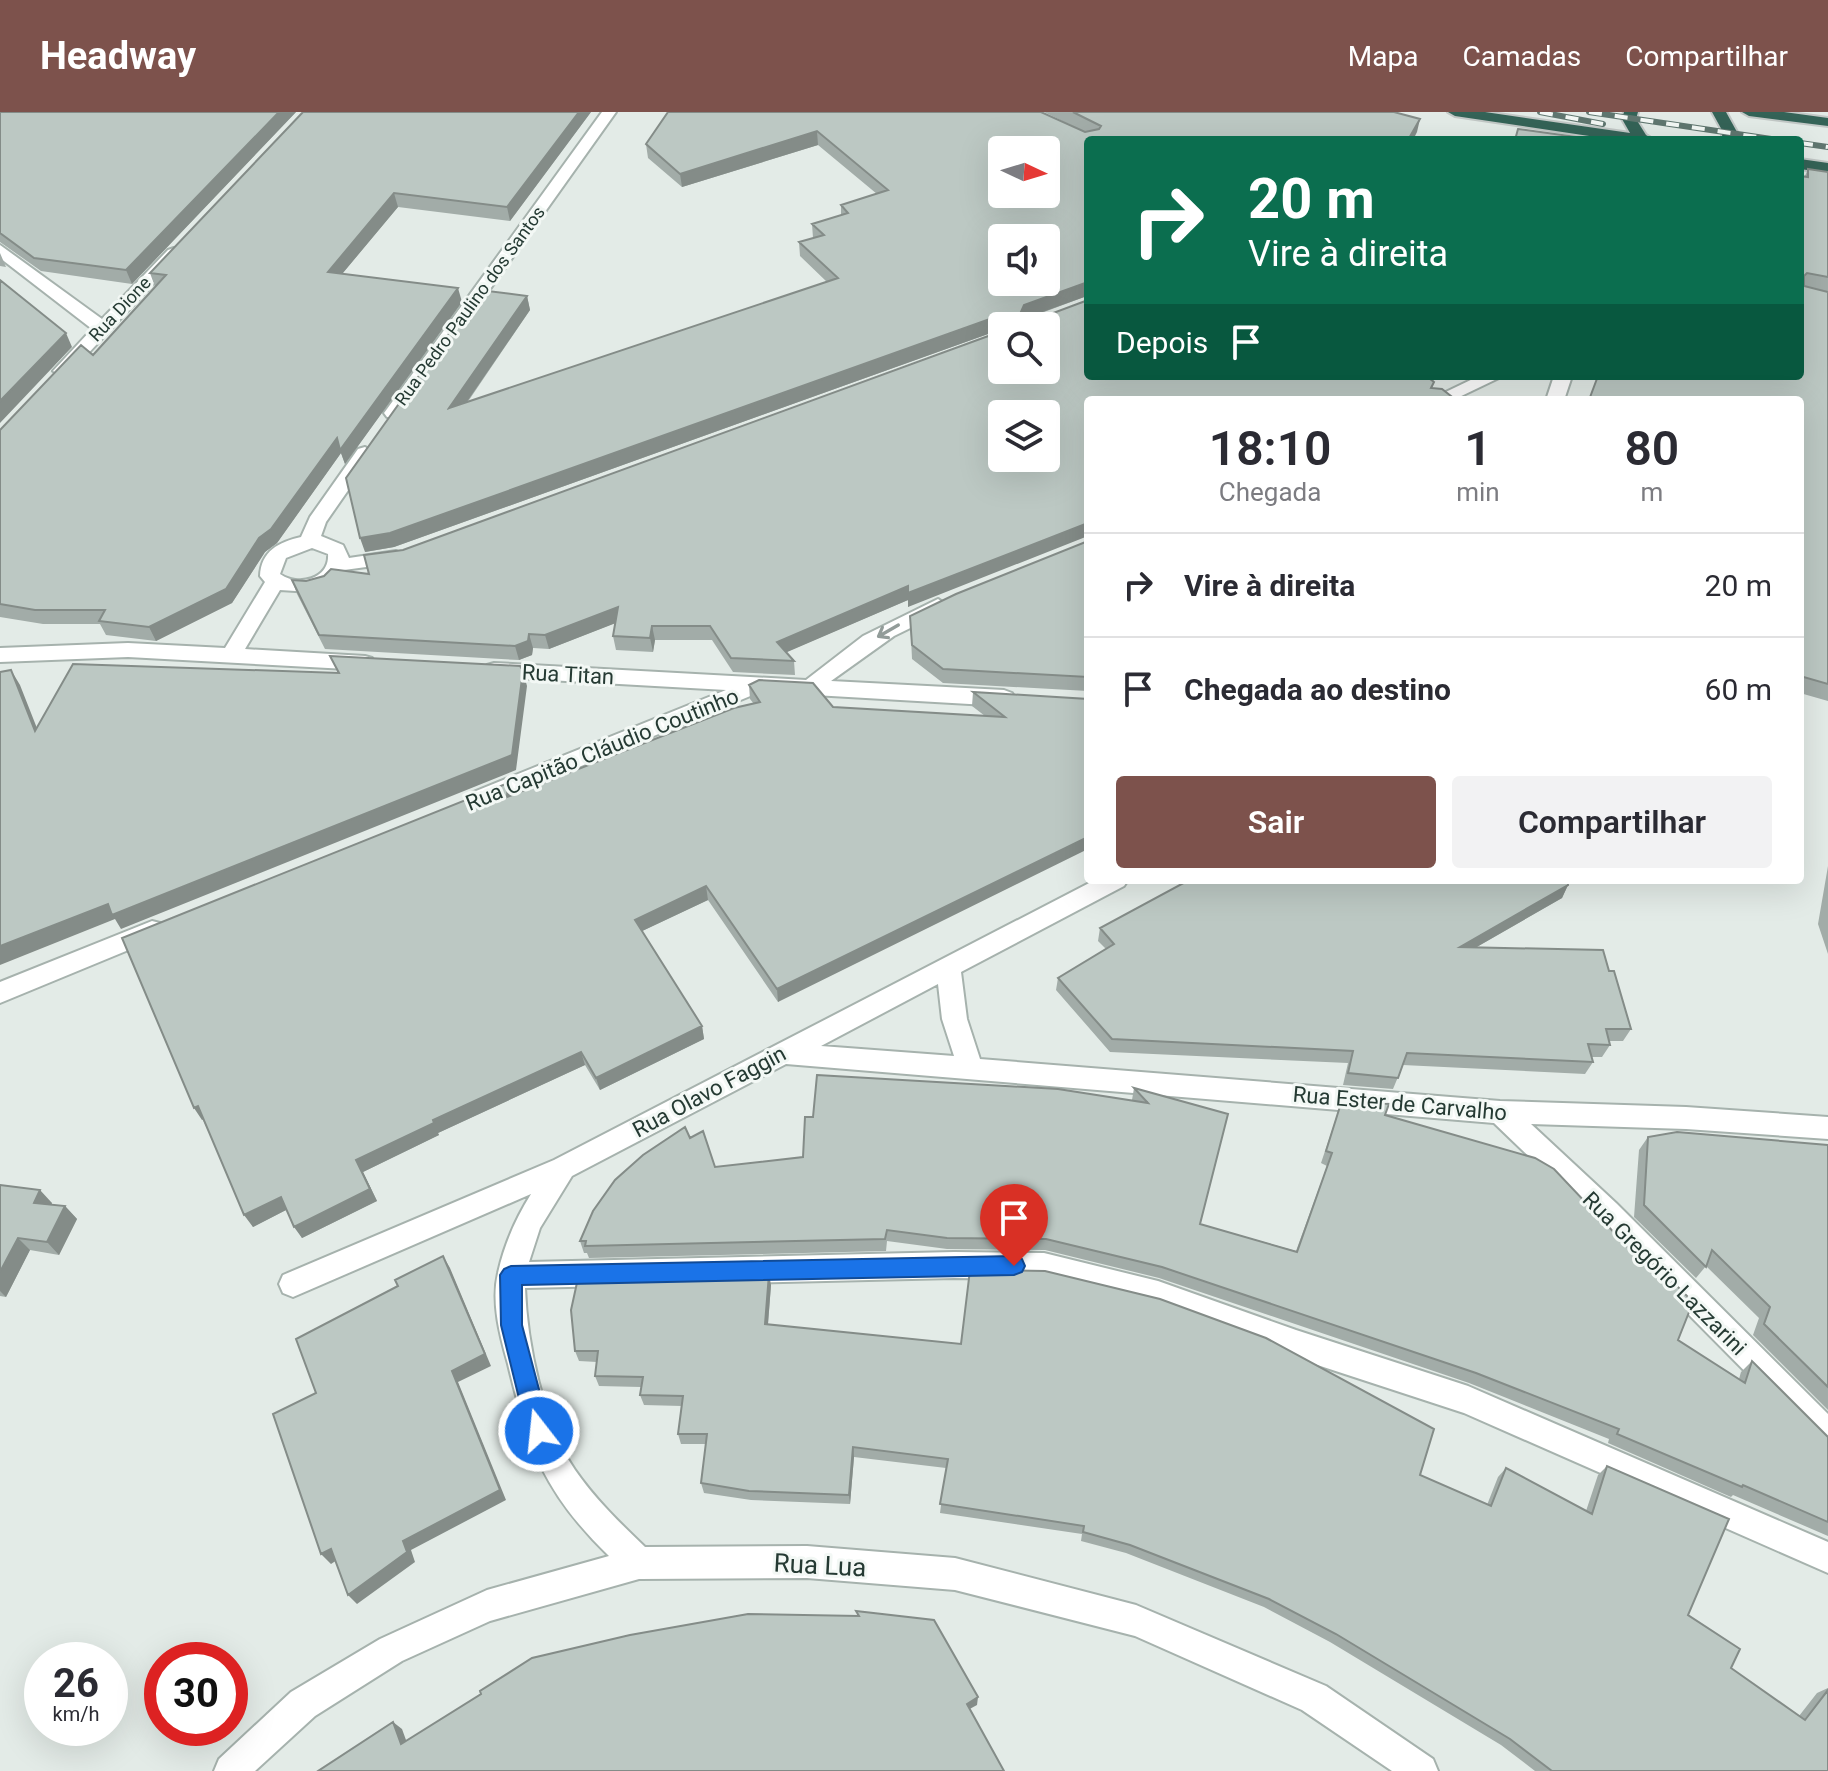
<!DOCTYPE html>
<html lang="pt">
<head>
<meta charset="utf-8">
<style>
	body { margin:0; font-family:Roboto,sans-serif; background:#f2f2f3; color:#2b2b33; height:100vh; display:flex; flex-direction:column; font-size:30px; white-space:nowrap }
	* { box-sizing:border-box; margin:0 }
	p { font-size:26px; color:#7c7c81 }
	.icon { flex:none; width:44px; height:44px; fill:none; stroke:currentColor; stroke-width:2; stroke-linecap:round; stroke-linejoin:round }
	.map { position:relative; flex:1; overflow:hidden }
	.details { position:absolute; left:1084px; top:284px; width:720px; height:488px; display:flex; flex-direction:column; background:#fff; border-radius:8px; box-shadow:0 8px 32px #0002 }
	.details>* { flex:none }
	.guide { position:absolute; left:1084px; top:24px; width:720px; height:244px; border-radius:8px; box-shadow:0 8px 32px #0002; background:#0b6e4f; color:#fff; overflow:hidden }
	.needle { width:52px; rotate:94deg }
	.controls { position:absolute; left:988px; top:24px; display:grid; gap:16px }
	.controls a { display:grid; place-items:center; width:72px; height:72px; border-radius:8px; background:#fff; box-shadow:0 8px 32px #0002; font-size:40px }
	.speed { position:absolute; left:24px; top:1530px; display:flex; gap:16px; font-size:40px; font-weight:700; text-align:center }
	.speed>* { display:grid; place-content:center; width:104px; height:104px; border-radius:50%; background:#fff; box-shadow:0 8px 32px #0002; line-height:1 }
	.speed small { font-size:20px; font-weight:400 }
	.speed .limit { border:12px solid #d22; background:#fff; color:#111 }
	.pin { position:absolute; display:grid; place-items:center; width:68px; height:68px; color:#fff; margin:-82px -34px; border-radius:50% 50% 50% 0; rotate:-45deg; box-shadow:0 0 8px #0007 }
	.pin .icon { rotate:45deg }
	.me { position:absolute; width:88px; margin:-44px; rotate:344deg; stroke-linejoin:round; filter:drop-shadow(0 0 6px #0008) }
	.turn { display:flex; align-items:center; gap:28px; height:168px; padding:0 32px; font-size:36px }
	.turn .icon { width:104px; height:104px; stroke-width:2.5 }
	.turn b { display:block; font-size:56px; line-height:68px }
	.then { display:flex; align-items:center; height:76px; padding:0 32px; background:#0003; gap:16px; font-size:30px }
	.eta { display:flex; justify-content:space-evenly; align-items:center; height:136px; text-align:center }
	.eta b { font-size:48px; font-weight:600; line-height:56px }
	.cta { display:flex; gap:16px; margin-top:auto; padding:16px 32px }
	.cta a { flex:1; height:92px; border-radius:8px; background:#7d524c; color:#fff; font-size:32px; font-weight:600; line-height:92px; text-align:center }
	.cta a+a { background:#f2f2f3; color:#2b2b33 }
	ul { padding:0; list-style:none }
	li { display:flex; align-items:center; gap:24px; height:104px; padding:0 32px; border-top:2px solid #e1e1e2 }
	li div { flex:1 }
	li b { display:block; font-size:30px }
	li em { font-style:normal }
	header { display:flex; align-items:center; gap:48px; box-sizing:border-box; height:112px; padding:0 40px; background:#7d524c; color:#fff }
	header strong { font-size:38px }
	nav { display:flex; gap:44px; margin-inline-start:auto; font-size:28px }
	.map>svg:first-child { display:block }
</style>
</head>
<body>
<header>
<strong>Headway</strong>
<nav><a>Mapa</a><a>Camadas</a><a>Compartilhar</a></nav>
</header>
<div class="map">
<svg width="1828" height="1659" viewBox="0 0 1828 1659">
	<rect width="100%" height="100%" fill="#e3ebe7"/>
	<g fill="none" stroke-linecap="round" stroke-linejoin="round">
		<defs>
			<path id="street" d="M 602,0 L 616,0 L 399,305 L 387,305 L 384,301 L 387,297 Z
				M 0,133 L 102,207 L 168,138 L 174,136 L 182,141 L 68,263 L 62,264 L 53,259 L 92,217 L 0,146 Z
				M 1479,264 L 1503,264 L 1453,288 L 1429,288 Z
				M 1554,264 L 1572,264 L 1564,288 L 1546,288 Z
				M 365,335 L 374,341 L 326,410 L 321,424 L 343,433 L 349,446 L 396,439 L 406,445 L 396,451 L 344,458 L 328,475 L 311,480 L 280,478 L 245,537 L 365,544 L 372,546 L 375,551 L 372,556 L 365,558 L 128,545 L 0,550 L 0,536 L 128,531 L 225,536 L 265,470 L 260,464 C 261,439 279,430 301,425 L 310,405 L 358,337 ZM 312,436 L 328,442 C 330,467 298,475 280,462 L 286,446 Z
				M 938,487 L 948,494 L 945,499 L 894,524 L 831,569 L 1004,578 L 1012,581 L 1015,586 L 1012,591 L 1004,594 L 760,580 L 487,693 L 479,695 L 471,693 L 468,687 L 471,681 L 726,578 L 494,565 L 487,563 L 484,558 L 487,553 L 494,551 L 806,568 L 863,524 Z
				M 1095,768 L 1128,768 L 1124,774 L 961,860 L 967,907 L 980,947 L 1500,989 L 1686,995 L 1828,1005 L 1828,1027 L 1686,1017 L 1531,1012 L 1616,1091 L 1828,1302 L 1828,1338 L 1818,1333 L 1596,1109 L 1494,1011 L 786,952 L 572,1064 L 540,1116 L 529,1150 L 954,1140 L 1044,1141 L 1158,1169 L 1296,1218 L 1468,1274 L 1828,1430 L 1828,1461 L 1464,1301 L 1296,1246 L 1158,1195 L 1044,1167 L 954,1166 L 525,1176 C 527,1231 543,1311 575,1358 C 595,1387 620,1411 645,1435 L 807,1434 L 955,1446 L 1136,1493 L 1326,1574 L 1433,1647 L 1438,1659 L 1392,1659 L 1302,1598 L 1135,1524 L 955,1478 L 807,1466 L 639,1467 L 490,1509 L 402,1549 L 315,1604 L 255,1659 L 214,1659 L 219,1647 L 291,1580 L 380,1527 L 487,1478 L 609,1444 C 545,1382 528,1336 508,1252 C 500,1224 491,1190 498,1161 C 504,1133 516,1106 531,1082 L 293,1185 L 283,1181 L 279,1172 L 283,1163 L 554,1048 ZM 938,872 L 942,907 L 954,944 L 821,934 Z
				M 152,809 L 160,811 L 164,818 L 160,825 L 0,891 L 0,870 Z"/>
			<path id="highway" d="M 1448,0 L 1485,0 L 1630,21 L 1622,7 L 1624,0 L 1638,0 L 1636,7 L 1646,23 L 1654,28 L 1616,28 L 1455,4 Z
				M 1712,0 L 1726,0 L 1737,20 L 1735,28 L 1721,28 L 1723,20 Z
				M 1742,0 L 1784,0 L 1828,6 L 1828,14 L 1749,4 Z
				M 1800,47 L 1828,51 L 1828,61 L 1800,57 Z"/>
		</defs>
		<use href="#street" stroke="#a6b2ad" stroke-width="4"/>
		<use href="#highway" stroke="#c2c8c6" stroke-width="4"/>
		<use href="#street" fill="#fff" fill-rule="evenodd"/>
		<use href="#highway" fill="#346357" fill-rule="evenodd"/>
		<defs>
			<path id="rail" d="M 1540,0 L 1603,12
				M 1589,0 L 1778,28
				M 1800,31 L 1828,35"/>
		</defs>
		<use href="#rail" stroke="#5f766f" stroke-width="6"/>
		<use href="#rail" stroke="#f3f8f5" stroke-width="4" stroke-dasharray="13" stroke-linecap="butt"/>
	</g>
	<path fill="#a2aca8" d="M 0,0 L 296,0 L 132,172 L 41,159 L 0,130 Z
		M 591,0 L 510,109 L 398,95 L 342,162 L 462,190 L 345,352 L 341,341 L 277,431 L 265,440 L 232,491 L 156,529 L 106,523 L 100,512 L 43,512 L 0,505 L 0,318 L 93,243 L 155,175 L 150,161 Z
		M 668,0 L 1085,20 L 1044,0 L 1394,0 L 1417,20 L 1088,28 L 1088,185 L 1087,184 L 1036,203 L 1443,264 L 1432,269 L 1434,270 L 1432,276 L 1088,288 L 908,495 L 908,488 L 786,540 L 794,549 L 795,563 L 733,560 L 712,528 L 655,528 L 653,540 L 616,538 L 613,524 L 615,511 L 549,537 L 533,536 L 532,543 L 519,548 L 325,537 L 297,482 L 292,468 L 306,469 L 369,462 L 403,438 L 1046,258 L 1002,214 L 1002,217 L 394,435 L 365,440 L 527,184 L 530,198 L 467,291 L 827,170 L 800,144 L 799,130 L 813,126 L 812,112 L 841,103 L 841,93 L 877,82 L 818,33 L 682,75 L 648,46 L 646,32 Z
		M 1808,57 L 1828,60 L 1828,589 L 1800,581 L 1800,288 L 1805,64 Z
		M 0,141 L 6,155 L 0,154 Z
		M 1088,429 L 1088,579 L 943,571 L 912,547 L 910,504 Z
		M 749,573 L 833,595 L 985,604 L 972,594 L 973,580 L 1088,587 L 778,890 L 708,788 L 642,819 L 702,914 L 704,927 L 600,978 L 585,953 L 438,1021 L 439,1023 L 363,1060 L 377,1089 L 302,1126 L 286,1098 L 253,1115 L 203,1008 L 202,1008 L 512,683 L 754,592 L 750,587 Z
		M 1828,754 L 1828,842 L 1818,812 Z
		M 1568,773 L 1562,786 L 1475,836 L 1609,859 L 1631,917 L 1623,929 L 1609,929 L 1610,933 L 1602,945 L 1591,945 L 1593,950 L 1585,962 L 1403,953 L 1393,977 L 1343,973 L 1348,951 L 1110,940 L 1056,878 L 1058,866 L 1106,837 L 1098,829 L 1100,816 Z
		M 1134,976 L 1228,1002 L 1200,1112 L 1296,1139 L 1327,1054 L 1321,1051 L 1342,988 L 1385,1003 L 1636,1144 L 1641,1138 L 1678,1228 L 1739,1267 L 1741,1260 L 1752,1249 L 1828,1325 L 1828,1424 L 1733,1383 L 1731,1385 L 1608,1331 L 1609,1327 L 1469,1271 L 1159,1166 L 1045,1138 L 947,1137 L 887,1129 L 886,1139 L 589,1146 L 587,1141 L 584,1141 L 580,1129 L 690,1026 L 715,1055 L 803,1045 L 1132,988 Z
		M 1648,1025 L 1828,1033 L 1828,1298 L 1753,1223 L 1759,1206 L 1706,1154 L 1696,1166 L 1634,1105 L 1639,1038 Z
		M 0,1073 L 52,1091 L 51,1093 L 65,1094 L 77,1107 L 59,1143 L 30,1138 L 6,1185 L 0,1184 Z
		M 771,1173 L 768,1213 L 1420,1363 L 1487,1393 L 1498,1365 L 1506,1356 L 1586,1399 L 1598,1363 L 1607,1354 L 1688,1503 L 1731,1556 L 1799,1604 L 1817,1581 L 1828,1576 L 1828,1659 L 1535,1659 L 1501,1633 L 1330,1530 L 1264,1495 L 1126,1441 L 1081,1429 L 1082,1422 L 940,1401 L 946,1356 L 854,1345 L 850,1392 L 751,1388 L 704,1381 L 701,1371 L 706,1332 L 681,1332 L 678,1322 L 682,1294 L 644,1293 L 640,1283 L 641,1275 L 599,1274 L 595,1264 L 597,1250 L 579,1249 L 575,1239 Z"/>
	<path fill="#848c88" d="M 279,0 L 296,0 L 132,172 L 126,158 Z
		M 579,0 L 591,0 L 510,109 L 507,95 Z
		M 1420,7 L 1417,20 L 1413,28 L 1408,28 Z
		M 817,19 L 818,33 L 682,75 L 680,62 Z
		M 394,81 L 398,95 L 332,174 L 328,160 Z
		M 1088,170 L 1087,184 L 1023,207 L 1020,202 L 1024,193 Z
		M 458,176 L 462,190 L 345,352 L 341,341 L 277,431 L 265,440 L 232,491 L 156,529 L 149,515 L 259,426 L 337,326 Z
		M 527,184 L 530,198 L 453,310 L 449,296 Z
		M 1004,202 L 1004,214 L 1002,214 L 1002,217 L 394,435 L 365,440 L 360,426 Z
		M 66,221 L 72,235 L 0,311 L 0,289 Z
		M 1421,264 L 1443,264 L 1418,275 Z
		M 1088,411 L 1088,424 L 908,495 L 908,481 Z
		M 908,474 L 908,488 L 778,544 L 777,530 Z
		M 618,495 L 621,509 L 549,537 L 545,523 Z
		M 652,514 L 655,528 L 653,540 L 650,526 Z
		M 529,522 L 533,536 L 532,543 L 519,548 L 515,534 Z
		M 11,558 L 20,573 L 44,634 L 35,619 Z
		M 523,559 L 527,574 L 516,658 L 121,817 L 115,807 L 0,853 L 0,834 Z
		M 508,671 L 512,685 L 507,685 Z
		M 1088,725 L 1088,737 L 778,890 L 777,877 Z
		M 1568,773 L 1562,786 L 1454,848 L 1460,835 Z
		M 706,774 L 708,788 L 638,821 L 635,808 Z
		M 702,914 L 704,927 L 600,978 L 596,966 Z
		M 581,940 L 585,953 L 438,1021 L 439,1023 L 363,1060 L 377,1089 L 302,1126 L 294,1115 L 356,1048 L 433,1008 Z
		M 198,994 L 206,1006 L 202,1008 L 194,996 Z
		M 40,1078 L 52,1091 L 46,1104 L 34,1091 Z
		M 281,1085 L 288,1097 L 253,1115 L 244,1103 Z
		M 65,1094 L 77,1107 L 59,1143 L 47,1130 Z
		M 18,1126 L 30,1138 L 6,1185 L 0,1179 L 0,1160 Z
		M 443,1144 L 450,1156 L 491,1254 L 458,1270 L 506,1388 L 411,1438 L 415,1450 L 357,1492 L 348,1483 L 403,1429 L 452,1259 Z
		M 769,1162 L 771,1173 L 767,1223 L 765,1212 Z
		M 853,1335 L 854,1345 L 850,1392 L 849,1383 Z
		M 331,1437 L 340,1446 L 331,1452 L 321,1442 Z
		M 978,1585 L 977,1593 L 966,1599 L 967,1592 Z
		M 393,1610 L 402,1617 L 410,1639 L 401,1632 Z"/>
	<path fill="#bcc8c3" stroke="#848c88" stroke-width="2" fill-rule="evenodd" d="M 0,0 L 279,0 L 126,158 L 34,146 L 0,121 Z
		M 303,0 L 579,0 L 507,95 L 394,81 L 328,160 L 458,176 L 340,338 L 337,326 L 271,417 L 259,426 L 226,477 L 149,515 L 99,509 L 105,498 L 35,498 L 0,492 L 0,318 L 81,233 L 93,243 L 166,163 L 150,161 Z
		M 668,0 L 1041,0 L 1085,20 L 1099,17 L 1101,14 L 1073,0 L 1394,0 L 1420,7 L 1408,28 L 1088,28 L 1088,170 L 1024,193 L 1020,202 L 1048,203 L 1088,188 L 1088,264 L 1426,264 L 1434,270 L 1431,276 L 1442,277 L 1456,288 L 1088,288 L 1088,411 L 908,481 L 908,474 L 777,530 L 794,549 L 731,546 L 710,514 L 652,514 L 650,526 L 613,524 L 618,495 L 545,523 L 529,522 L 528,529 L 515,534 L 319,523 L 292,468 L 306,469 L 324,464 L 331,457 L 369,462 L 364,443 L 403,438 L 1002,219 L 1002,258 L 1046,258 L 1046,214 L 1004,214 L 1004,202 L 390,421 L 360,426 L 346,366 L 480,178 L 527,184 L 449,296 L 838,166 L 799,130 L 824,123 L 812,112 L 848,101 L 841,93 L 888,78 L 817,19 L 680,62 L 646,32 ZM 1002,38 L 1046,38 L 1046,82 L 1002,82 ZM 1002,126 L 1046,126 L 1046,170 L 1002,170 ZM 1002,302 L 1046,302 L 1046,346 L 1002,346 Z
		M 1518,17 L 1598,28 L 1515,28 Z
		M 1808,57 L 1828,60 L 1828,165 L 1807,161 L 1804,164 L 1804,174 L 1828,180 L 1828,572 L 1800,564 L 1800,288 L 1589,288 L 1598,264 L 1800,264 L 1800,64 L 1808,65 Z
		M 0,168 L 66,221 L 0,289 Z
		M 1088,429 L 1088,565 L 943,557 L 912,533 L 910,504 L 956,482 Z
		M 330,544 L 520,554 L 523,559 L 512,643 L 112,803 L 108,792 L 0,834 L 0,560 L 11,558 L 35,619 L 73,552 L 339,561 Z
		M 759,568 L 813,571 L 833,595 L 1005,605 L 973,580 L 1088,587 L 1088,725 L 777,877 L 706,774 L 635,808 L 702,914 L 596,966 L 581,940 L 433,1008 L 434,1011 L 356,1048 L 370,1077 L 294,1115 L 281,1085 L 244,1103 L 198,994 L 194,996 L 122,826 L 508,671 L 507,685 L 734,596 L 760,590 L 749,573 Z
		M 1189,768 L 1567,768 L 1568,773 L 1460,835 L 1603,838 L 1609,859 L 1614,859 L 1631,917 L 1606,917 L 1610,933 L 1588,932 L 1593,950 L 1407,941 L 1398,966 L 1348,961 L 1353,939 L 1112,927 L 1058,866 L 1114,832 L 1100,816 Z
		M 817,963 L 1058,977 L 1148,991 L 1134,976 L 1228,1002 L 1200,1112 L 1297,1140 L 1332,1041 L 1326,1039 L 1342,988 L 1389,992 L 1385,1003 L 1535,1046 L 1554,1057 L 1640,1148 L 1641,1138 L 1693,1190 L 1678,1228 L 1745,1271 L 1752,1249 L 1828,1325 L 1828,1410 L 1743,1373 L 1742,1375 L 1617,1322 L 1619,1317 L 1476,1261 L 1162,1155 L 1046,1127 L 947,1126 L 887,1118 L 885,1127 L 585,1134 L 586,1129 L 580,1129 L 593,1099 L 615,1068 L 643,1043 L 685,1015 L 690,1026 L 703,1019 L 715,1055 L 803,1045 L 805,1005 L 813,1005 Z
		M 1677,1020 L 1828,1033 L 1828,1275 L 1764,1212 L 1770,1195 L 1712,1138 L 1706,1155 L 1644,1093 L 1648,1025 Z
		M 0,1073 L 40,1078 L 34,1091 L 65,1094 L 47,1130 L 18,1126 L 0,1160 Z
		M 443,1144 L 485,1242 L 452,1259 L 500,1378 L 403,1429 L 407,1440 L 348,1483 L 331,1437 L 321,1442 L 273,1302 L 316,1281 L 296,1227 L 398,1174 L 395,1168 Z
		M 970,1158 L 1045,1159 L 1160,1187 L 1266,1226 L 1434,1317 L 1420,1363 L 1491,1394 L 1506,1356 L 1592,1402 L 1607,1354 L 1729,1407 L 1688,1503 L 1740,1537 L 1731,1556 L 1805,1608 L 1828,1578 L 1828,1659 L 1552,1659 L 1510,1627 L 1336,1522 L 1269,1487 L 1130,1433 L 1083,1420 L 1084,1414 L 940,1392 L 948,1347 L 853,1335 L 849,1383 L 749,1379 L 701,1371 L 707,1322 L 678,1322 L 683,1284 L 640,1283 L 643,1265 L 595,1264 L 598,1239 L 575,1239 L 571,1198 L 578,1166 L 769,1162 L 765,1212 L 961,1232 Z
		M 856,1499 L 934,1508 L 978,1585 L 967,1592 L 1004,1659 L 318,1659 L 393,1610 L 401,1632 L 481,1582 L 480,1579 L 532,1546 L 630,1523 L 748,1502 L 859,1504 Z"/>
	<defs><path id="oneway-shaft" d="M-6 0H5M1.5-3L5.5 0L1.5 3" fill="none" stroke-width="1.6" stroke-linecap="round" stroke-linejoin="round" transform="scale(2)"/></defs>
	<use stroke="#929c99" href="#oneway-shaft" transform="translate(888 519) rotate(150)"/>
	<path fill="#1a73e8" stroke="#114b97" stroke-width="2" d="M 1014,1144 L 1022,1147 L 1025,1154 L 1022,1160 L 1014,1163 L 522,1173 L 522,1213 L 550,1319 L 547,1327 L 539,1330 L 531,1327 L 527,1319 L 501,1213 L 500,1163 L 504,1157 L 511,1154 Z"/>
	<g text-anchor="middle" stroke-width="6" stroke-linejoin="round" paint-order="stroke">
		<g font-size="18" fill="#253a33" stroke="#f3f8f5">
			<text transform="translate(470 194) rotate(-54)" y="6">Rua Pedro Paulino dos Santos</text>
			<text transform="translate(120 197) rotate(-47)" y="6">Rua Dione</text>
		</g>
		<g font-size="22" fill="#253a33" stroke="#f3f8f5">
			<text transform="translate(568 562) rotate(3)" y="8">Rua Titan</text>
			<text transform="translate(602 637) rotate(-22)" y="8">Rua Capitão Cláudio Coutinho</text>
			<text transform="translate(709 979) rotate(-28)" y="8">Rua Olavo Faggin</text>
			<text transform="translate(1400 991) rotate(5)" y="8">Rua Ester de Carvalho</text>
			<text transform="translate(1665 1161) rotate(45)" y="8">Rua Gregório Lazzarini</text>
		</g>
		<g font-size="26" fill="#253a33" stroke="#f3f8f5">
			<text transform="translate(820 1453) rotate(3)" y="9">Rua Lua</text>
		</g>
	</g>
</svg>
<div class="controls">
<a><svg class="needle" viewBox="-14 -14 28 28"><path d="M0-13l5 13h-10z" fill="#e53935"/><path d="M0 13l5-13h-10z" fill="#7c7c81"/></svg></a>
<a><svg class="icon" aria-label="sound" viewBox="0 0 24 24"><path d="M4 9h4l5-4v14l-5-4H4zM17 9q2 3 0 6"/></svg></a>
<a><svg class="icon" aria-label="search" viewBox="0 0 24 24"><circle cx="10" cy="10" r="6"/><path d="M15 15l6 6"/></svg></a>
<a><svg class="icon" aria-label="layers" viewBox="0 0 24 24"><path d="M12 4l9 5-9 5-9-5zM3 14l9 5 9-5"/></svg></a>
</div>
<div class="speed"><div>26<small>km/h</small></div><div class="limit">30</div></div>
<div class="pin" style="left:1014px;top:1154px;background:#d93025"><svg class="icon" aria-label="arrive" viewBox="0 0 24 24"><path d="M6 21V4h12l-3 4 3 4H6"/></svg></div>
<svg class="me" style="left:539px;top:1319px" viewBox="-20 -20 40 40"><circle r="17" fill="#1a73e8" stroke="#fff" stroke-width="3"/><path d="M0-11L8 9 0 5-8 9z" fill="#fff"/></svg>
<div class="guide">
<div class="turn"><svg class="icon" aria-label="right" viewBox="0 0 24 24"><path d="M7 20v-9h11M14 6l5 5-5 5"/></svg><div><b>20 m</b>Vire à direita</div></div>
<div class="then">Depois<svg class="icon" aria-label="arrive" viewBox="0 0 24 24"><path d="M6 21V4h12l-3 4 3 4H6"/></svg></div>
</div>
<section class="details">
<div class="eta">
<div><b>18:10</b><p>Chegada</p></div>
<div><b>1</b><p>min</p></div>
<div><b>80</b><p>m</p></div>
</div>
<ul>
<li><svg class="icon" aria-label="right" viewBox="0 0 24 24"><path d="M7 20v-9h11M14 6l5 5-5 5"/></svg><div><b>Vire à direita</b></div><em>20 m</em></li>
<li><svg class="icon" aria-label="arrive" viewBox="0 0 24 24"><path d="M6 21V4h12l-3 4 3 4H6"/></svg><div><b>Chegada ao destino</b></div><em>60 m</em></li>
</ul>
<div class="cta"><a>Sair</a><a>Compartilhar</a></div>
</section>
</div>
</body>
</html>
